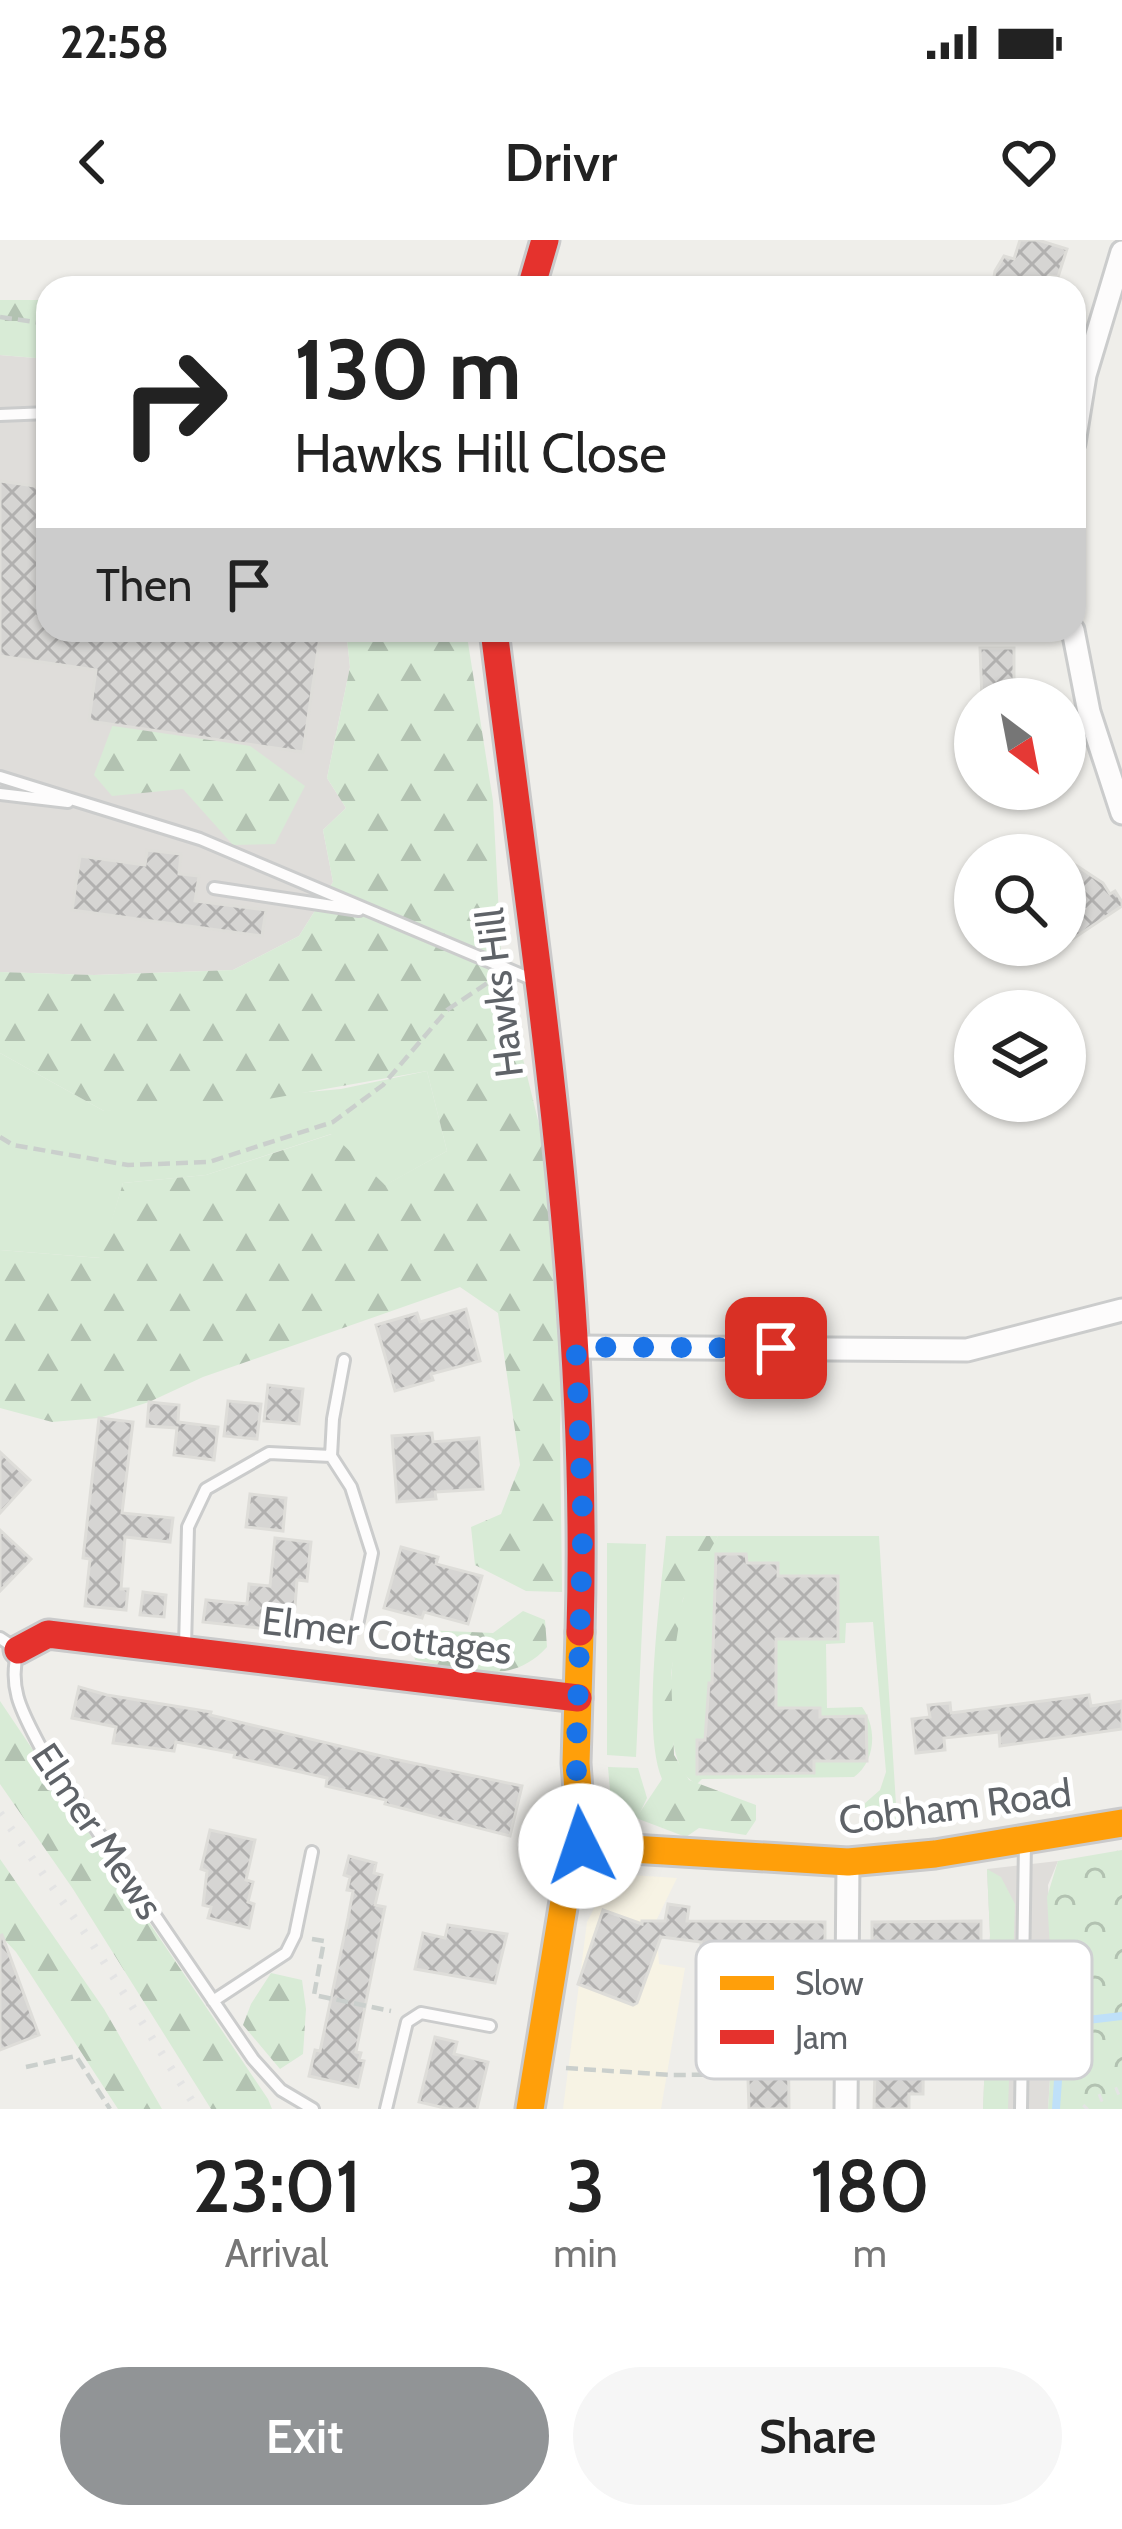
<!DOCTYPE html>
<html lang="en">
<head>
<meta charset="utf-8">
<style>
	body { margin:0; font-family:Cabin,sans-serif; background:#f6f6f6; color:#222; height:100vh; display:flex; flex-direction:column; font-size:45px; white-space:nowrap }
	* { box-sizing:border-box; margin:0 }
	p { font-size:39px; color:#767676 }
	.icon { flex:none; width:66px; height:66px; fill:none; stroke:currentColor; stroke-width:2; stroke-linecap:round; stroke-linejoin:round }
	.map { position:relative; height:1869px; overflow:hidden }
	.sheet { display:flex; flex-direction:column; background:#fff; flex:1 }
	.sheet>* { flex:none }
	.hud { position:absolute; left:36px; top:36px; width:1050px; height:366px; border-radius:36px; box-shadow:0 3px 9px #0004; background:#fff; color:#222; overflow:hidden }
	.needle { width:78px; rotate:148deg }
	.controls { position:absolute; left:954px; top:438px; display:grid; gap:24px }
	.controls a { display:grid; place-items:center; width:132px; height:132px; border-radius:50%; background:#fff; box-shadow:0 3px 9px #0004; font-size:60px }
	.pin { position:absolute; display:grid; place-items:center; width:102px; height:102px; color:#fff; margin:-51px; border-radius:24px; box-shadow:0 6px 18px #0006 }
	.me { position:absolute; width:132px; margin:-66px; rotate:356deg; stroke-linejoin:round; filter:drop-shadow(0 0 9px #0008) }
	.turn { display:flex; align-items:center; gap:42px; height:252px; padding:0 60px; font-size:54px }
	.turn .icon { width:156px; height:156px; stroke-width:2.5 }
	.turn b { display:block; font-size:84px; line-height:102px }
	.then { display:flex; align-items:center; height:114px; padding:0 60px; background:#0003; gap:24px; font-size:45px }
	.eta { display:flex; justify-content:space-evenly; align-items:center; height:204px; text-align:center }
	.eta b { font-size:72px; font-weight:600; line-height:84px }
	.cta { display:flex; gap:24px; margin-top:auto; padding:24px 60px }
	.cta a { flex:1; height:138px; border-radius:72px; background:#919496; color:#fff; font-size:48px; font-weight:600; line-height:138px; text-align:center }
	.cta a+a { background:#f6f6f6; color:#222 }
	.status { display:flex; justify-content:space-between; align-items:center; height:84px; padding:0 60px; background:#fff; direction:ltr }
	.status svg { height:33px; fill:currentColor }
	header { display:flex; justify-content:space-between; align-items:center; height:156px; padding:0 60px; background:#fff; font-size:54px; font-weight:600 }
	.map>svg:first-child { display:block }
</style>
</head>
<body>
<div class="status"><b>22:58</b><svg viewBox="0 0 49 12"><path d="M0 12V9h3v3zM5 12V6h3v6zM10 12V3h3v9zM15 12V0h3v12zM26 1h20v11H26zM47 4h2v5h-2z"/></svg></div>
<header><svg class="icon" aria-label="back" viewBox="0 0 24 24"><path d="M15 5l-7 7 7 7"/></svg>Drivr<svg class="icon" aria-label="heart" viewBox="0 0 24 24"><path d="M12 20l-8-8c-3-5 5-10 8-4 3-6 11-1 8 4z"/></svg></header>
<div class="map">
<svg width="1122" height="1869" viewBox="0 0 1122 1869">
	<defs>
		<pattern id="forest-firs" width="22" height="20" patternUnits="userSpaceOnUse" patternTransform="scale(3)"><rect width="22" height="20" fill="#d8ebd6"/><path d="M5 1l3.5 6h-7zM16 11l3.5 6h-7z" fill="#b2c2b1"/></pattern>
		<pattern id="park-crowns" width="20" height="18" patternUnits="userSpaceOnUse" patternTransform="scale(3)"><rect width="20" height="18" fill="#d8ebd6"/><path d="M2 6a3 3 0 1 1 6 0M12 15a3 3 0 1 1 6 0" fill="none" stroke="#b2c2b1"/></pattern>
		<pattern id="building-cross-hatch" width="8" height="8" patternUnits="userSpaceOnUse" patternTransform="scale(3)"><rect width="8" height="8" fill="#d6d5d3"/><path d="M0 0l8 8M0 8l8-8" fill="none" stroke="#b1b0af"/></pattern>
	</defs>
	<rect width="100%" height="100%" fill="#efeeea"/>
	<path fill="#f7f3e4" d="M 631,1635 L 677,1638 L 656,1681 L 659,1724 L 685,1728 L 661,1869 L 563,1869 L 587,1682 L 604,1649 Z"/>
	<path fill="#dfddda" d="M 0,115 L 48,119 L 48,390 L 346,390 L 350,427 L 327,538 L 346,568 L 323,590 L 333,642 L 299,696 L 233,730 L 94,735 L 0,732 Z
		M 1058,1621 L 1048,1645 L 1054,1778 L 1048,1869 L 983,1869 L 990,1695 L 987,1629 Z"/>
	<path fill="#d8ebd6" d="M 0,813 L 104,871 L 341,849 L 427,831 L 447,911 L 384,946 L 331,894 L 206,935 L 123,943 L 101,1018 L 0,1010 Z
		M 718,1296 L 879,1296 L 897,1580 L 863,1584 L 864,1564 L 880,1550 L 886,1532 L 873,1382 L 846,1383 L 845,1403 L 826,1404 L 827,1468 L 862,1467 C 878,1489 875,1522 854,1537 L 702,1539 L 697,1544 C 655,1526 673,1400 682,1363 C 688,1340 706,1317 718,1296 Z
		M 607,1303 L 646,1304 L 636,1517 L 607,1515 Z
		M 608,1527 L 638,1528 L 647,1558 L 634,1585 L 611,1562 Z
		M 987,1629 L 1001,1637 L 1015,1664 L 1008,1869 L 983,1869 L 990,1695 Z"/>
	<path fill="url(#forest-firs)" d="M 0,60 L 48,60 L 48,119 L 0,115 Z
		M 346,390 L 466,390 L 493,561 L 502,733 L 557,958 L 564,1067 L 560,1190 L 562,1352 L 526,1351 L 475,1325 L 471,1287 L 501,1274 L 520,1225 L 498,1073 L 460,1047 L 203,1137 L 149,1162 L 99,1178 L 52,1182 L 0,1168 L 0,1010 L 100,1018 L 123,943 L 206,935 L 332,894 L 385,945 L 447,911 L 427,831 L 206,870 L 104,871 L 0,813 L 0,732 L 94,735 L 233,730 L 299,696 L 333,642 L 323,590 L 346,568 L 327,538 L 350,427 Z
		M 113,484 L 246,503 L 305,546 L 275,604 L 233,605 L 183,549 L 112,556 L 94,535 Z
		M 666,1296 L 718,1296 L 683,1359 L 671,1434 L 674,1515 L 689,1540 L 756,1565 L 756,1580 L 746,1595 L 699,1588 L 686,1597 L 636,1578 L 662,1539 C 641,1490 661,1355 666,1296 Z
		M 523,1371 L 545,1380 L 547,1407 C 510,1448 464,1429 415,1420 L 411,1399 L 424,1390 L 493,1393 Z
		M 0,1461 L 268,1859 L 272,1869 L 211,1869 L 73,1649 L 0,1544 Z
		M 0,1619 L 104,1769 L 162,1869 L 118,1869 L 16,1712 L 0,1695 Z
		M 271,1733 L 302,1740 L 306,1769 L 303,1814 L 280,1829 L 243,1785 L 251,1764 Z"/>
	<path fill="url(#park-crowns)" d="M 1122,1610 L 1122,1869 L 1048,1869 L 1054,1778 L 1047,1657 L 1058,1621 Z"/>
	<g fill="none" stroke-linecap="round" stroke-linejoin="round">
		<path stroke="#bfe0f9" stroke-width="8" d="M 1056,1869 L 1062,1783 L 1122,1776"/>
	</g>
	<path fill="url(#building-cross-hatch)" stroke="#deddd9" stroke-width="3" d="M 1020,0 L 1038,0 L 1067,9 L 1058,37 L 1049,36 L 1046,48 L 992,48 L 995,31 L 1004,16 L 1014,19 Z
		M 0,241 L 48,248 L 48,390 L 321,390 L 303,512 L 89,481 L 96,430 L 0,416 Z
		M 980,408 L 1014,408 L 1014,459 L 982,459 Z
		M 147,610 L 181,614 L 179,634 L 199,636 L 195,661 L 266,670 L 262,696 L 72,670 L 80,616 L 145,625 Z
		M 1065,618 L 1103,643 L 1110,654 L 1115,651 L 1122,662 L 1122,666 L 1065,704 L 1065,680 L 1084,669 L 1065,656 Z
		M 466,1069 L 480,1121 L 431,1134 L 433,1140 L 395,1151 L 376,1085 L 417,1073 L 420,1082 Z
		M 268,1145 L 303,1149 L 299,1184 L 264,1181 Z
		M 228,1161 L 261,1164 L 257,1199 L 224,1196 Z
		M 149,1162 L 179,1165 L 178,1182 L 218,1187 L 214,1220 L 174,1215 L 177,1188 L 147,1186 Z
		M 99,1178 L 133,1182 L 122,1273 L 173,1278 L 170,1302 L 125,1297 L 121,1349 L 128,1349 L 126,1370 L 85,1366 L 90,1319 L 83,1318 Z
		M 432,1193 L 433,1202 L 479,1198 L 483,1249 L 435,1252 L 436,1259 L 397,1262 L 392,1196 Z
		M 0,1212 L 30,1240 L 0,1273 Z
		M 250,1254 L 286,1258 L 283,1291 L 246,1287 Z
		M 0,1290 L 31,1319 L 0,1351 Z
		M 275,1298 L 311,1302 L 307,1341 L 297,1340 L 295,1367 L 280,1366 L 278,1390 L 203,1382 L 206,1360 L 247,1364 L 249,1344 L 270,1346 Z
		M 401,1307 L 438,1317 L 436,1324 L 482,1336 L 468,1384 L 424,1372 L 422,1378 L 384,1368 Z
		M 716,1314 L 746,1314 L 747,1323 L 778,1323 L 778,1336 L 838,1336 L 838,1399 L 776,1399 L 776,1468 L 820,1468 L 820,1477 L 866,1476 L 867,1521 L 814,1521 L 814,1533 L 697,1534 L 697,1500 L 705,1500 L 709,1443 L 712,1443 Z
		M 143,1352 L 166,1355 L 164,1377 L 140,1375 Z
		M 79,1447 L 107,1455 L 211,1472 L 210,1475 L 394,1519 L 522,1546 L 510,1596 L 385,1564 L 386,1560 L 326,1546 L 327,1538 L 234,1517 L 235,1513 L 176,1502 L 174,1511 L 113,1503 L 116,1487 L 72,1478 Z
		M 1089,1455 L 1091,1466 L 1122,1461 L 1122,1489 L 1000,1506 L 999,1492 L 944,1498 L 945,1510 L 916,1513 L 912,1479 L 930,1477 L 928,1465 L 950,1463 L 951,1473 Z
		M 210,1590 L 255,1600 L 246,1640 L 253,1642 L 248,1662 L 254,1664 L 249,1688 L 208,1678 L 211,1667 L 203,1665 L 207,1631 L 201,1629 Z
		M 349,1616 L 376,1623 L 374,1633 L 382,1635 L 375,1665 L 385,1667 L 356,1812 L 361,1813 L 359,1820 L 364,1821 L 358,1847 L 309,1836 L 315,1810 L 320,1811 L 348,1678 L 353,1651 L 347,1650 L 350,1637 L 344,1635 Z
		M 668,1664 L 689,1667 L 687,1681 L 825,1682 L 825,1714 L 811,1714 L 811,1762 L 787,1761 L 788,1722 L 742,1722 L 742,1729 L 712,1729 L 712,1714 L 701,1714 L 701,1702 L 661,1697 L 637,1763 L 633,1765 L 578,1744 L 603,1670 L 642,1684 L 642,1681 L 665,1681 Z
		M 981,1681 L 981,1721 L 955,1722 L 955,1715 L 898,1716 L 898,1772 L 909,1772 L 909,1778 L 924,1778 L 923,1854 L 909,1854 L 909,1869 L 874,1869 L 878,1715 L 872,1715 L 872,1682 Z
		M 448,1685 L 507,1694 L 495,1743 L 415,1729 L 423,1693 L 445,1698 Z
		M 2,1695 L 39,1795 L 0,1810 L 0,1696 Z
		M 788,1772 L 789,1869 L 749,1869 L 748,1839 L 754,1839 L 754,1773 Z
		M 435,1797 L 457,1802 L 454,1814 L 488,1822 L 477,1869 L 449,1869 L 419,1862 Z"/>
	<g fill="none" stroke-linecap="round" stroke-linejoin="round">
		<defs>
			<path id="lane" d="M 0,175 L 48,173
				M 0,537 L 200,599 L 529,738
				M 0,554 L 68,562
				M 214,648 L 359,670
				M 344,1120 L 333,1179 L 331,1216 L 351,1247 L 372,1313 L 357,1385
				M 0,1398 L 18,1410 C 7,1450 24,1475 42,1510 L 253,1819 L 281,1850 L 313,1869
				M 185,1407 L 188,1287 L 206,1249 L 269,1213 L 331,1216
				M 213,1761 L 286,1713 L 295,1695 L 312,1612
				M 386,1869 L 407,1782 L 421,1773 L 490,1786
				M 1021,1869 L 1025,1602"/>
			<path id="street" d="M 1074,203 L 1085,135 L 1122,12
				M 1073,390 L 1089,472 L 1122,573
				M 576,1107 L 967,1110 L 1122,1070
				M 846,1869 L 848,1622"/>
			<path id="slow" d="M 582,1606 L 848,1622 L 935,1614 L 1122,1583
				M 530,1869 L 566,1649 L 582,1606 L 576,1523 L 580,1392"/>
			<path id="jam" d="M 531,48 L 545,0
				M 494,390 C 535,722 590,1056 580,1392
				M 18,1410 L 48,1394 L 578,1458"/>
		</defs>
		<use href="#lane" stroke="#cbcccc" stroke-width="16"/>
		<use href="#street" stroke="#cbcccc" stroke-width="27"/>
		<use href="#slow" stroke="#cacacb" stroke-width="33"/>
		<use href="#jam" stroke="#cacacb" stroke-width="33"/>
		<path stroke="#cacfcc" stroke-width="4.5" stroke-dasharray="12 6" stroke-linecap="butt" d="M 0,77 L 48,84
			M 0,897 L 13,905 L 128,925 L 209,922 L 333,882 L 383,845 L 447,770 L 489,742
			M 312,1699 L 324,1701 L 314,1755 L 391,1771
			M 26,1827 L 76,1816 L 110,1869
			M 566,1828 L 672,1835 L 824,1834"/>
		<use href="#lane" stroke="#fdfcfc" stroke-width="10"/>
		<use href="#street" stroke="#fdfcfc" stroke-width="21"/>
		<use href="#slow" stroke="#ff9f0a" stroke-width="27"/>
		<use href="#jam" stroke="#e5322d" stroke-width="27"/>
		<path stroke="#e4e4e4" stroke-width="8" stroke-dasharray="3 15" stroke-linecap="butt" d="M 0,1573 L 92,1703 L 197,1869
			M 1085,1869 L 1093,1861 L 1122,1849"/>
	</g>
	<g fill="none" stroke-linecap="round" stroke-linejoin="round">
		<path stroke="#1a73e8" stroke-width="21" stroke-dasharray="0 37.8" d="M 581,1606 L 576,1523 L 583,1283 L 576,1107 L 776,1108"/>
	</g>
	<g text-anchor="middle" stroke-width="10" stroke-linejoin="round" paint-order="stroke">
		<g font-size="39" fill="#5f6368" stroke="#fff">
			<text transform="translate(499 753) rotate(-97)" y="14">Hawks Hill</text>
			<text transform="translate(387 1395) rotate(7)" y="14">Elmer Cottages</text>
			<text transform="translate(955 1566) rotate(-7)" y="14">Cobham Road</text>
			<text transform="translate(98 1591) rotate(56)" y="14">Elmer Mews</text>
		</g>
	</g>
	<rect x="696" y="1701" width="396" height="138" rx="18" fill="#fff" stroke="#cfd0d2" stroke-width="3"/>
	<rect x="720" y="1736" width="54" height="14" fill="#ff9f0a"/>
	<rect x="720" y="1790" width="54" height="14" fill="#e5322d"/>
	<g font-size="33" fill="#5f6368">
		<text x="795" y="1755">Slow</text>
		<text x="795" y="1809">Jam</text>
	</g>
</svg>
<div class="controls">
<a><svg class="needle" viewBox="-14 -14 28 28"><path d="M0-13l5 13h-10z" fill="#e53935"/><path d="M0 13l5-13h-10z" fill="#767676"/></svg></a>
<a><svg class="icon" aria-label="search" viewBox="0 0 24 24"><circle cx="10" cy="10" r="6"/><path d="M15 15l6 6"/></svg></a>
<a><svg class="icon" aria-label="layers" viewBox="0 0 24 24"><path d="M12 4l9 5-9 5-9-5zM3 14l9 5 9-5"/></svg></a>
</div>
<div class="pin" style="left:776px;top:1108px;background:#d93025"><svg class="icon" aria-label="arrive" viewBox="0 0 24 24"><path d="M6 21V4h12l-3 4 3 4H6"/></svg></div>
<svg class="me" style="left:581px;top:1606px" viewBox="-20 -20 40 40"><circle r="19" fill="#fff"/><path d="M0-13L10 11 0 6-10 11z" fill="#1a73e8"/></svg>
<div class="hud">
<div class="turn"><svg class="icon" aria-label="right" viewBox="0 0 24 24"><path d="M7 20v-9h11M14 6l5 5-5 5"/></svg><div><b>130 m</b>Hawks Hill Close</div></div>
<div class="then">Then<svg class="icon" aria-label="arrive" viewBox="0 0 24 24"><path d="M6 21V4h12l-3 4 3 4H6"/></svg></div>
</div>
</div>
<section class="sheet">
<div class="eta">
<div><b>23:01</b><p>Arrival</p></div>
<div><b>3</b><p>min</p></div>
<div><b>180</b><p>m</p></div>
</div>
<div class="cta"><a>Exit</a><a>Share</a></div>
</section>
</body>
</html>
